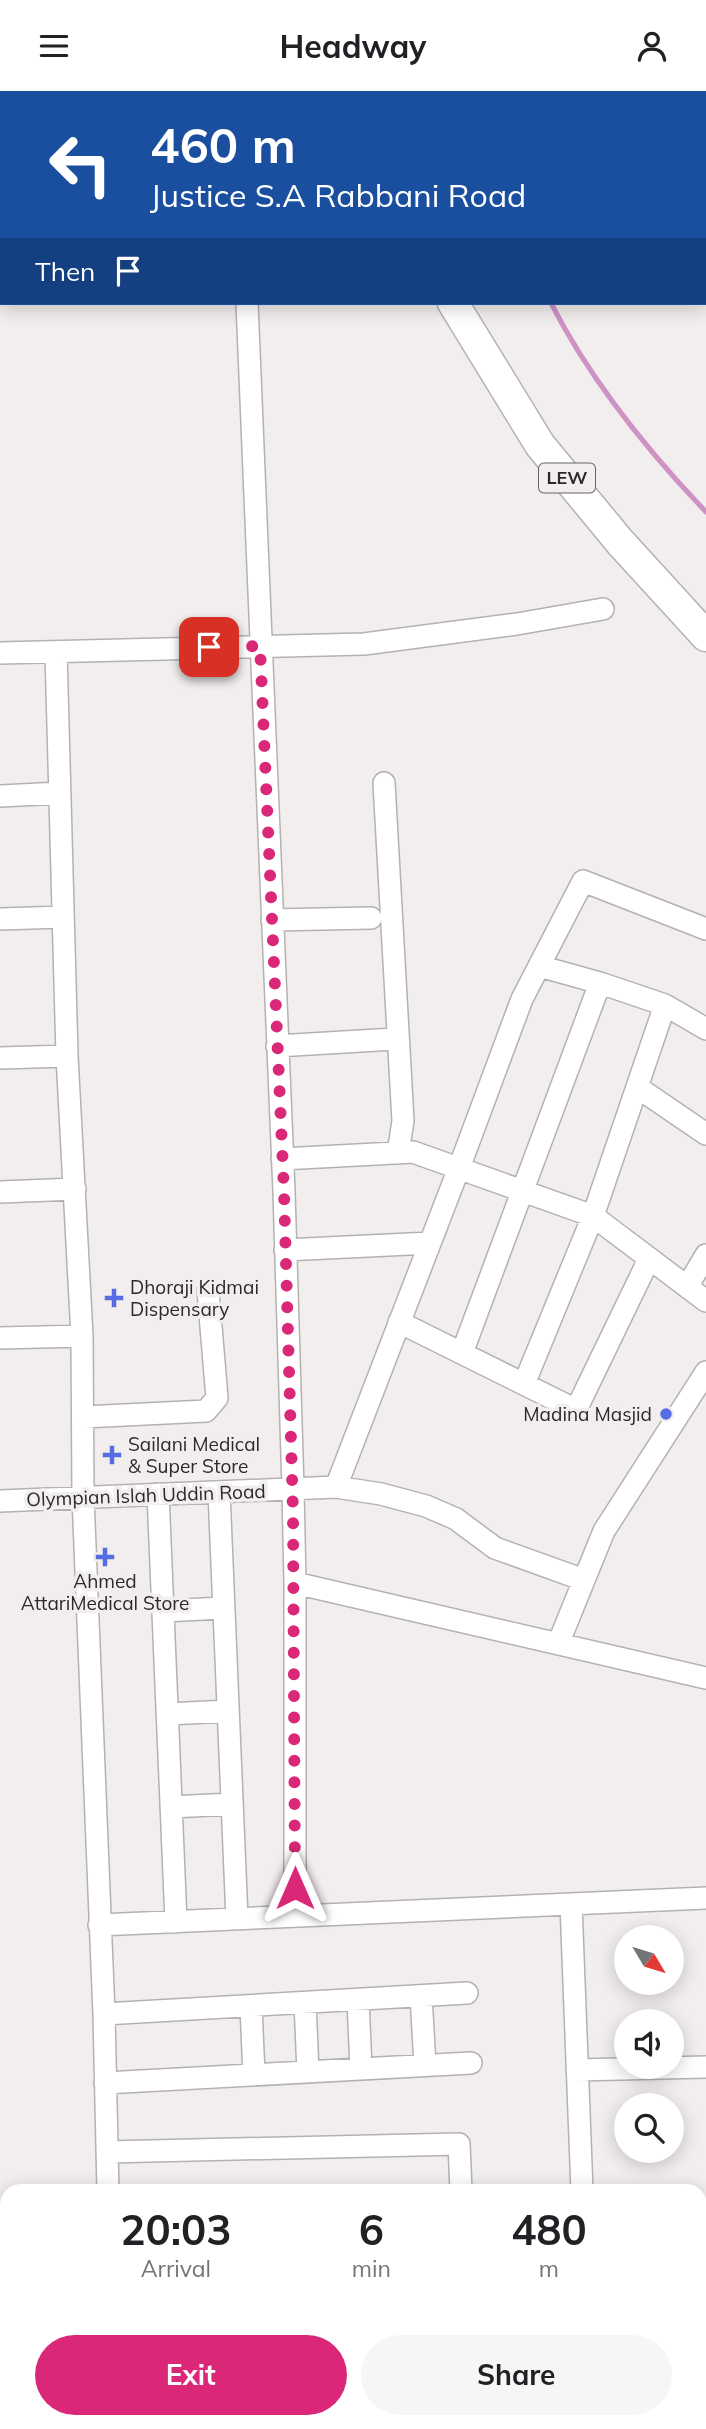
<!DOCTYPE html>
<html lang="en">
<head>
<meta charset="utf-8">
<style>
	body { margin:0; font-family:Mulish,sans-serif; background:#f6f6f6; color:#202124; height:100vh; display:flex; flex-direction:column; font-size:26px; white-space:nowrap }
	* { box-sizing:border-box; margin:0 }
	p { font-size:23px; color:#757577 }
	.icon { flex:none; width:38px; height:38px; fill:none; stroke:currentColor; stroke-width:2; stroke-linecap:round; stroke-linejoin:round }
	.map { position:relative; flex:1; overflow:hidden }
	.drawer { position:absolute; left:0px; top:2093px; width:707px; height:245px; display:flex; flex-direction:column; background:#fff; border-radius:21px 21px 0 0; box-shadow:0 4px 18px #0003 }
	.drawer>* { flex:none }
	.guide { position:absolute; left:0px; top:0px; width:707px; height:214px; box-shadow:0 4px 18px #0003; background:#1a4fa0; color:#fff; overflow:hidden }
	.needle { width:46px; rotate:128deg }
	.tools { position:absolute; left:614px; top:1834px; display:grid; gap:14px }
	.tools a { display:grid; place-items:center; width:70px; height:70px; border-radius:50%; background:#fff; box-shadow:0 4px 18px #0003; font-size:35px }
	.pin { position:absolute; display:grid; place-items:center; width:60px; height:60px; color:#fff; margin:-30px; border-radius:14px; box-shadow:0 4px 10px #0006 }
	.me { position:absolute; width:77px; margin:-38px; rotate:0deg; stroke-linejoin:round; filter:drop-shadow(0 0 5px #0008) }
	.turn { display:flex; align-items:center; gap:24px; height:147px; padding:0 35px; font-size:32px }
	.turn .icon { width:91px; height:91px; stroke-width:2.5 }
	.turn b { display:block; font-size:49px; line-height:60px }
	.then { display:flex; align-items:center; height:66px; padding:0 35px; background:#0003; gap:14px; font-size:26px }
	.eta { display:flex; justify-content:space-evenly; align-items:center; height:119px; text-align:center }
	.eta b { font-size:42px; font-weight:700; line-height:49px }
	.button { display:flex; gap:14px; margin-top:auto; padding:14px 35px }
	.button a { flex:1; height:80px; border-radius:42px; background:#db2777; color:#fff; font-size:28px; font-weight:700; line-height:80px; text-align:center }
	.button a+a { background:#f6f6f6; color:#202124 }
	header { display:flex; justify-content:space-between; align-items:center; height:91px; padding:0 35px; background:#fff; font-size:32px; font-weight:700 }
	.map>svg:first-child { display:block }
</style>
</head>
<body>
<header><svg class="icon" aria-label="menu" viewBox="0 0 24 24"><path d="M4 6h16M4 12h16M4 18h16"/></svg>Headway<svg class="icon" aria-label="person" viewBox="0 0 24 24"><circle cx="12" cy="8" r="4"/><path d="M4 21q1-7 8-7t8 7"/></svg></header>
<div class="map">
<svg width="706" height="2338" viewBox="0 0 706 2338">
	<rect width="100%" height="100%" fill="#f2eeee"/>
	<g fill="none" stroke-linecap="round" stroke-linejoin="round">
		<path stroke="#ce92c5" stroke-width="5" d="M 452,0 L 453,2
			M 551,212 C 590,289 647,359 706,421"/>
		<defs>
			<path id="minor" d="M 68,0 L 68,2
				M 220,0 L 220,2
				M 0,14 L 2,14
				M 247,212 L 284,1101 L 293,1398 L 295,1492 L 295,1825
				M 56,561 L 67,965 L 82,1245 L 83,1406 L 104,1923 L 108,2100
				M 0,562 L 364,553 L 517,533 L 603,518
				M 384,692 L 403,1030 L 398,1062
				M 0,705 L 60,702
				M 0,828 L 63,826
				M 272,829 L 371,827
				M 539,875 L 600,892 L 665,914 L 706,938
				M 277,955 L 394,948
				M 0,967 L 67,965
				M 637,996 L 706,1043
				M 282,1068 L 413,1061 L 593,1125 L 706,1210
				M 0,1101 L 75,1098
				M 285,1159 L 430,1152
				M 687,1196 L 706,1164
				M 399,1231 L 576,1319 L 649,1168
				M 0,1247 L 82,1245
				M 462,1262 L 600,892
				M 524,1293 L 593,1125 L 665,914
				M 84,1326 L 206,1320 L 217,1307 L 208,1200
				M 336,1396 L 381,1403 L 426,1415 L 456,1428 L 495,1457 L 584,1489
				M 219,1401 L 237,1828
				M 158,1403 L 176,1831
				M 0,1410 L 336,1396 L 459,1077 L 522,908 L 583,790 L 706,838
				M 295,1492 L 706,1587
				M 163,1520 L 223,1517
				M 558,1553 L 604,1440 L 706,1281
				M 167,1623 L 228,1620
				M 171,1716 L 232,1713
				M 571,1813 L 582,2100
				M 99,1834 L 706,1807
				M 421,1905 L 425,1974
				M 358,1909 L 361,1978
				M 305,1912 L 308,1981
				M 251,1915 L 254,1984
				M 104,1923 L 467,1902
				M 577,1979 L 706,1976
				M 105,1992 L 471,1972
				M 107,2061 L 459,2053 L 461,2100
				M 700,2135 L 706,2135
				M 0,2264 L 7,2264
				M 700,2294 L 706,2293
				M 118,2331 L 118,2338
				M 475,2331 L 476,2338"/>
			<path id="highway" d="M 351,0 L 352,2
				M 696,0 L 697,2
				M 453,212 L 540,354 L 620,451 L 706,545"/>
		</defs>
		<use href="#minor" stroke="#b5b1b1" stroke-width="24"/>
		<use href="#highway" stroke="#b5b1b1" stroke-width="33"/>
		<use href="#minor" stroke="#fff" stroke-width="21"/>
		<use href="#highway" stroke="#fff" stroke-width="30"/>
	</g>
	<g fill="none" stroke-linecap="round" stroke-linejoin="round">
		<path stroke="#db2777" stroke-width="12" stroke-dasharray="0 21.6" d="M 209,556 L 260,555 L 284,1101 L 293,1421 L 295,1797"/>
	</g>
	<g fill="#566ce2" stroke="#f2eeee" stroke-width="2.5">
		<path d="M110.5 1196.5h7v7h7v7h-7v7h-7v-7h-7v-7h7z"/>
		<circle cx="666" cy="1323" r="7"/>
		<path d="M108.5 1353.5h7v7h7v7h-7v7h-7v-7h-7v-7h7z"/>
		<path d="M101.5 1455.5h7v7h7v7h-7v7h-7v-7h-7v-7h7z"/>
	</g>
	<g text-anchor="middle" stroke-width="7" stroke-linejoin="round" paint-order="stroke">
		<rect fill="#f2eeee" stroke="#676464" stroke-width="2" x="539" y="372.5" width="56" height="29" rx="5"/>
		<g font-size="18" font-weight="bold" fill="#2b2929">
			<text x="567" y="393">LEW</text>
		</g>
		<g font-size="19" fill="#2b2929" stroke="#f2eeee" text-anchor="start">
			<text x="130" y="1203">Dhoraji Kidmai<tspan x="130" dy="22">Dispensary</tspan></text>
			<text x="652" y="1330" text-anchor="end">Madina Masjid</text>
			<text x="128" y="1360">Sailani Medical<tspan x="128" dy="22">&amp; Super Store</tspan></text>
			<text x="105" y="1497" text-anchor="middle">Ahmed<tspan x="105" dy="22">AttariMedical Store</tspan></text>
		</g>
		<g font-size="19" fill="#2b2929" stroke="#f2eeee">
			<text transform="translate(146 1404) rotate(-2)" y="7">Olympian Islah Uddin Road</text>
		</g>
	</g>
</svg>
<div class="tools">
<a><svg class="needle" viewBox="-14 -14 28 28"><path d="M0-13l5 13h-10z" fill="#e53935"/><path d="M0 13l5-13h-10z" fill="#757577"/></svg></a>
<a><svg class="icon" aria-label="sound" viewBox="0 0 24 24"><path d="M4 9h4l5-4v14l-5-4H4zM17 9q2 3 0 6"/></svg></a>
<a><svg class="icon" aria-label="search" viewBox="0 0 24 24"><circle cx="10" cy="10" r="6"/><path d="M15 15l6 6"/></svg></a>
</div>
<div class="pin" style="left:209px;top:556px;background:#d93025"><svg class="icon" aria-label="arrive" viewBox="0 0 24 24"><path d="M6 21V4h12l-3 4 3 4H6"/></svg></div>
<svg class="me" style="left:295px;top:1797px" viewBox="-20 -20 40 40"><path d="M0-17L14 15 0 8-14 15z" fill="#db2777" stroke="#fff" stroke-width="4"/></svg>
<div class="guide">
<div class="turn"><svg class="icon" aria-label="left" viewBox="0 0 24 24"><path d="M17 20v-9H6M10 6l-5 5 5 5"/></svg><div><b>460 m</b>Justice S.A Rabbani Road</div></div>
<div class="then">Then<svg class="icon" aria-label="arrive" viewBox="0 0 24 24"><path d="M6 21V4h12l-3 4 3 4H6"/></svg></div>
</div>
<section class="drawer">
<div class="eta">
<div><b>20:03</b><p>Arrival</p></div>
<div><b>6</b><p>min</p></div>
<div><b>480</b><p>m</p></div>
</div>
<div class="button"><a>Exit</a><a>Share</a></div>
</section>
</div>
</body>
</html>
